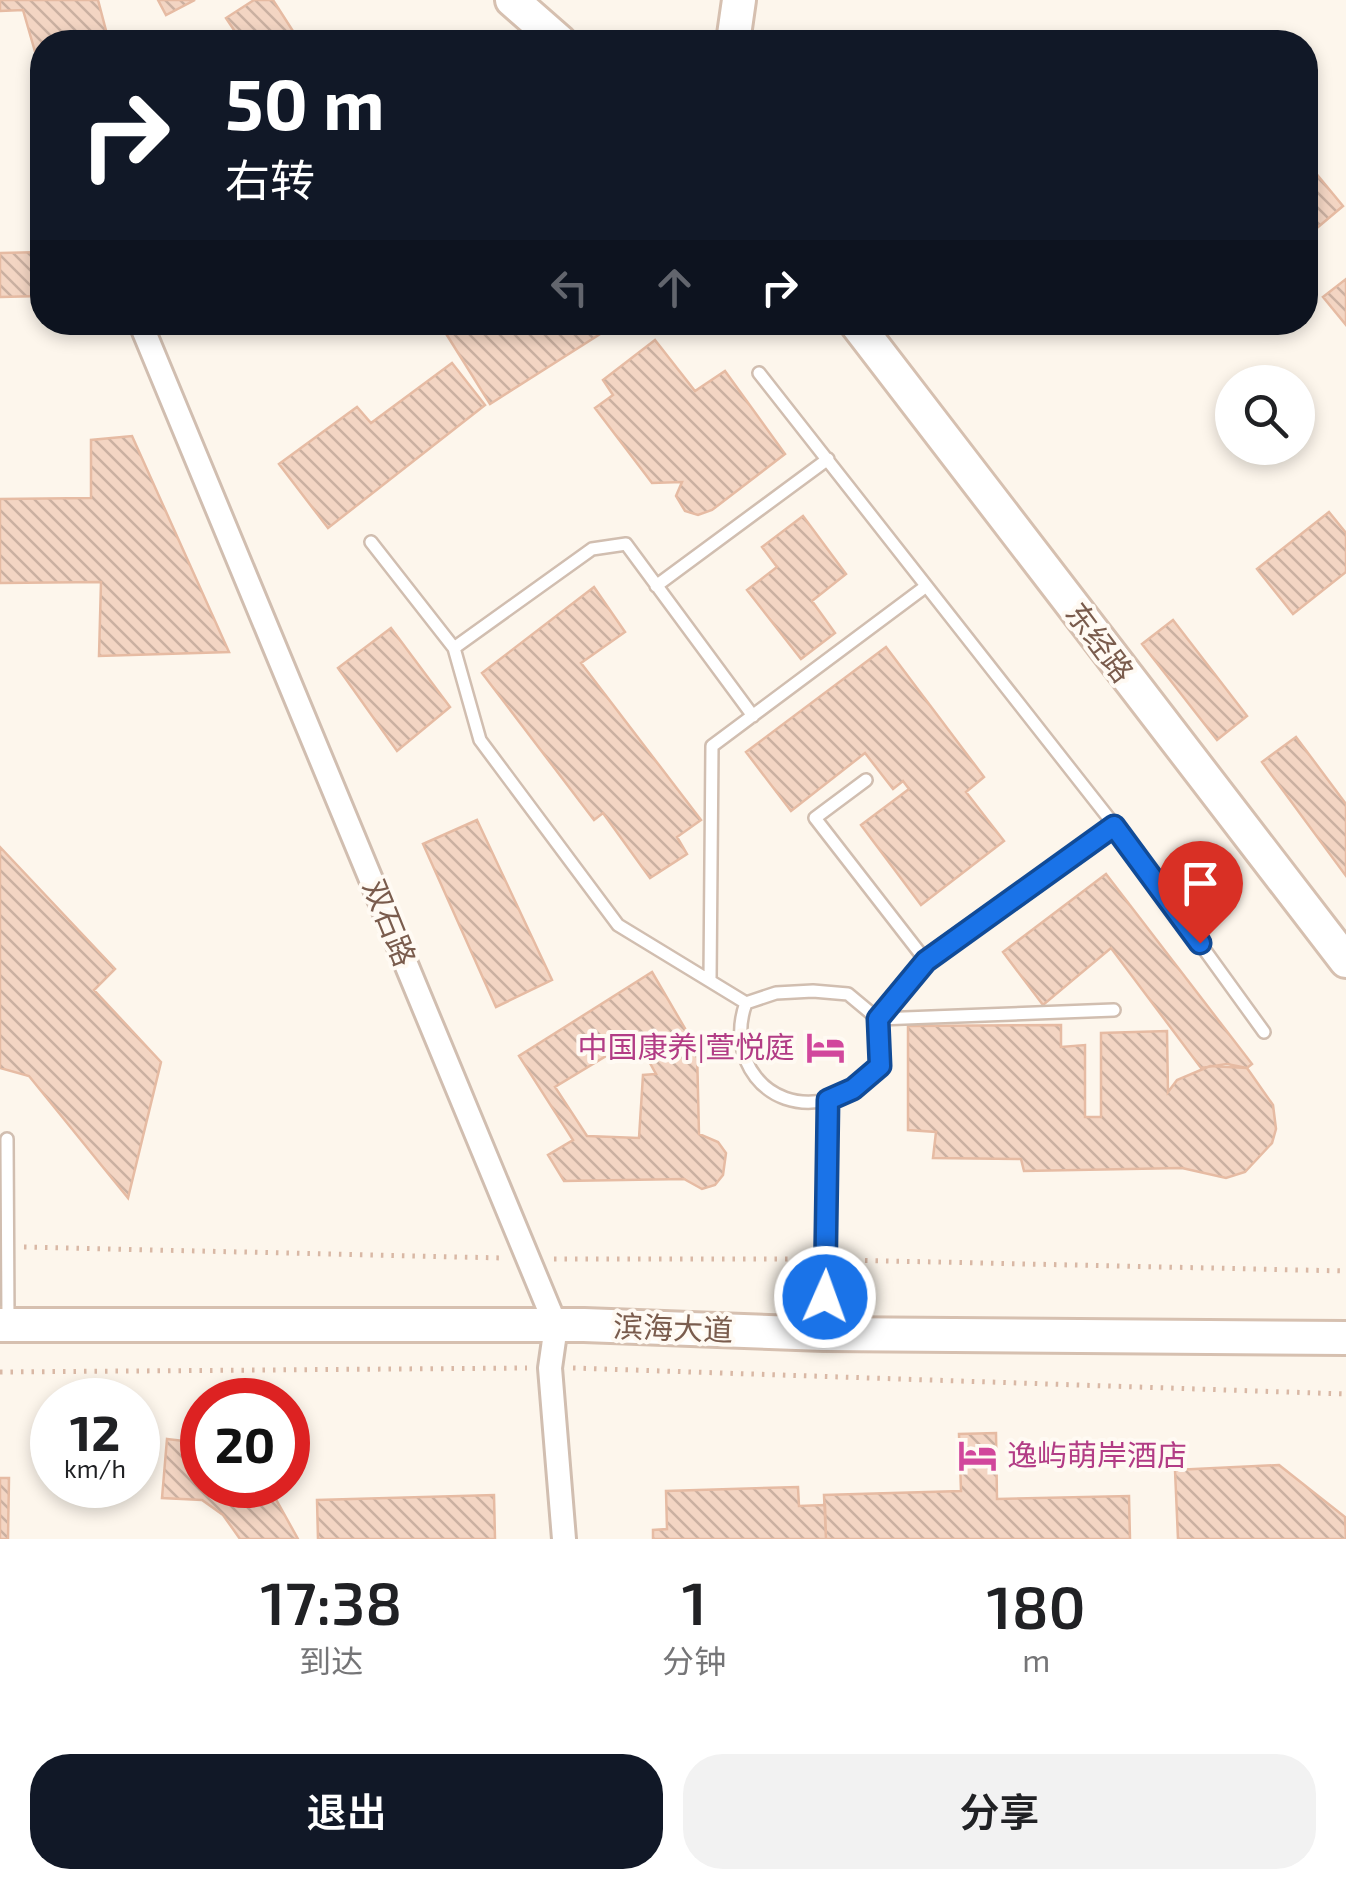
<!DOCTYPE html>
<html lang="zh">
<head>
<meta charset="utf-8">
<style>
	body { margin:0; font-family:"Exo 2","Noto Sans SC",sans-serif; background:#f2f2f2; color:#202124; height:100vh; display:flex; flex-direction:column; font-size:38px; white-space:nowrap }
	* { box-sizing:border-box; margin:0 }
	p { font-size:32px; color:#757577 }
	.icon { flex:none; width:55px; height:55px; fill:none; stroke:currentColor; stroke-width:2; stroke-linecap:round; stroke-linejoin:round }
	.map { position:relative; height:1539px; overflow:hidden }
	.drawer { display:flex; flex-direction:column; background:#fff; flex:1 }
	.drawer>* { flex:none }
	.guide { position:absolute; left:30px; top:30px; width:1288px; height:305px; border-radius:40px; box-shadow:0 5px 15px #0003; background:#111827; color:#fff; overflow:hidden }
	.fabs { position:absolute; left:1215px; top:365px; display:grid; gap:20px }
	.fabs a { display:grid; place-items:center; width:100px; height:100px; border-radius:50%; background:#fff; box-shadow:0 5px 15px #0003; font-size:50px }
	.speed { position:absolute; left:30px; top:1378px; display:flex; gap:20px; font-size:50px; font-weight:700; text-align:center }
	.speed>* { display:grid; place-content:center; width:130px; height:130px; border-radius:50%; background:#fff; box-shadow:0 5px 15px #0003; line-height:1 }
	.speed small { font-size:25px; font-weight:400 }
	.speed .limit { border:15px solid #d22; background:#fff; color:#111 }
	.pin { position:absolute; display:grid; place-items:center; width:85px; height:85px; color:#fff; margin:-102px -42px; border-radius:50% 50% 50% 0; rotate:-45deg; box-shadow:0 0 10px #0007 }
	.pin .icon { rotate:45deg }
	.me { position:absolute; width:110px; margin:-55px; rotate:2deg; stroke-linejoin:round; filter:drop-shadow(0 0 8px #0008) }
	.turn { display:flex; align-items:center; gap:35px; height:210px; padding:0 30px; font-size:45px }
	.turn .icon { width:130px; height:130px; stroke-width:2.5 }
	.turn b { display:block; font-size:70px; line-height:85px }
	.lanes { display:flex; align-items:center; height:95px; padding:0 30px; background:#0003; justify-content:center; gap:50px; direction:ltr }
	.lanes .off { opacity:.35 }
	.eta { display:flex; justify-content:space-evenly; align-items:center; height:170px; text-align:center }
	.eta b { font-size:60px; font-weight:600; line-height:70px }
	.primary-button { display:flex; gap:20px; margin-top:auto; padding:20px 30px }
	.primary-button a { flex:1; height:115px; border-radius:40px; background:#111827; color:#fff; font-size:40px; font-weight:600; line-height:115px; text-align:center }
	.primary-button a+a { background:#f2f2f2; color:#202124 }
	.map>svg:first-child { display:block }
</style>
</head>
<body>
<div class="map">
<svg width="1346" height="1539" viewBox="0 0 1346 1539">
	<defs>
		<pattern id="building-back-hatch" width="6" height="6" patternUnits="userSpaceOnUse" patternTransform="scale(2.5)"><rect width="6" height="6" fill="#f3d5c3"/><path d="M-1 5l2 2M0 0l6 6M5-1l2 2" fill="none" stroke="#cab0a1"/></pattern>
	</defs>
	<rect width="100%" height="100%" fill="#fdf6ec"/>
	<path fill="url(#building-back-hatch)" stroke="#e6bba3" stroke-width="2.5" fill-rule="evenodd" d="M 0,0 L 98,0 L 109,42 L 42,42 L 42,76 L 23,10 L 0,11 Z
		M 158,0 L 195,0 L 166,15 Z
		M 254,0 L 273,0 L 300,42 L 242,42 L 226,18 Z
		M 1305,160 L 1343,206 L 1305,238 Z
		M 42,252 L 42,296 L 0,297 L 0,253 Z
		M 1346,279 L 1346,325 L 1323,297 Z
		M 460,322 L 619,322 L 490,404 L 445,332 Z
		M 655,340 L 695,391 L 725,371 L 785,454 L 712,510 L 698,515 L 685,511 L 676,496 L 682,482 L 652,483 L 595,408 L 613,395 L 603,380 Z
		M 452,363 L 485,405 L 328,528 L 279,464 L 357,407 L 371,423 Z
		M 132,436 L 229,652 L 99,656 L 101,582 L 0,583 L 0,499 L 91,498 L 91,440 Z
		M 1329,512 L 1346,533 L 1346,572 L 1293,614 L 1257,569 Z
		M 803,516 L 846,574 L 812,601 L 835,633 L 801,659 L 747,590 L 777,567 L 762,547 Z
		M 594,587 L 625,632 L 581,663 L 701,820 L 677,837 L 687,854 L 650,878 L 603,813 L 594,820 L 482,673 Z
		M 1173,620 L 1247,716 L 1217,740 L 1142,644 Z
		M 391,628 L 450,707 L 397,751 L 338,668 Z
		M 886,647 L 984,777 L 966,792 L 1004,841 L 921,905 L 861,825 L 909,789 L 903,781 L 893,789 L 865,753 L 791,811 L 746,752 Z
		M 1296,737 L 1346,804 L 1346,876 L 1262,762 Z
		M 477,820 L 552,980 L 496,1007 L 423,844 Z
		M 0,847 L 115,969 L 94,990 L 161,1062 L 128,1198 L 29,1076 L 0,1068 Z
		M 1106,874 L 1252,1064 L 1247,1068 L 1227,1064 L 1201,1068 L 1111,948 L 1043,1005 L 1003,952 Z
		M 652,972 L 697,1049 L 699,1134 L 718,1142 L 726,1153 L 723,1175 L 715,1185 L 702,1189 L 684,1179 L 564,1181 L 548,1155 L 573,1140 L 519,1056 ZM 636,1038 L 656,1074 L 643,1075 L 639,1138 L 587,1136 L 555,1087 Z
		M 1061,1025 L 1061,1047 L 1085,1045 L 1085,1117 L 1101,1117 L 1101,1033 L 1167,1031 L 1168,1092 L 1177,1080 L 1210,1066 L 1247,1068 L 1273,1105 L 1276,1129 L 1272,1143 L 1245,1172 L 1226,1178 L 1182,1168 L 1024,1171 L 1021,1159 L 933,1158 L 936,1132 L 908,1130 L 908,1026 Z
		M 996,1433 L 997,1499 L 1129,1496 L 1130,1539 L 826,1539 L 824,1495 L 961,1491 L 959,1434 Z
		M 167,1439 L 202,1443 L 202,1485 L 268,1485 L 298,1539 L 240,1539 L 223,1515 L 202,1500 L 162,1498 Z
		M 1279,1465 L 1345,1517 L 1346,1539 L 1178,1539 L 1175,1470 Z
		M 0,1478 L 9,1478 L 8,1539 L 0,1539 Z
		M 798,1487 L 799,1506 L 825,1505 L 826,1539 L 653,1539 L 653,1530 L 667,1529 L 666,1491 Z
		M 494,1495 L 495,1539 L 318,1539 L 317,1500 Z"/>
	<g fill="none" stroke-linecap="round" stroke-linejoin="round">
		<defs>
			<path id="lane" d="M 759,373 L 1115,826 L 1264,1032
				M 371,542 L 454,648 L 480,740 L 618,925 L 746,1003
				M 656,586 L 828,459
				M 454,648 L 592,549 L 626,544 L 753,716
				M 866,780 L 815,818 L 926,961
				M 710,981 L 712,746 L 925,587
				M 813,991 L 848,994 L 878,1019 L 880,1066 C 864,1079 848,1095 827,1100 C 765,1114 726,1057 746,1003 L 776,993 Z
				M 878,1019 L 926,961 L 1115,826
				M 878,1019 L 1114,1010
				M 7,1139 L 8,1321
				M 824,1330 L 828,1100"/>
			<path id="street" d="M 140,322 L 556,1326 L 550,1368 L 564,1539"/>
			<path id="secondary" d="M 512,0 L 560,42
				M 733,42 L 739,0
				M 855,322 L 1346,961
				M 0,1325 L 584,1325 L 824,1334 L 1346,1338"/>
		</defs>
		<use href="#lane" stroke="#d1beb0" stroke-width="16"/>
		<use href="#street" stroke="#d1beb0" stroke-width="28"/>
		<use href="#secondary" stroke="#d6c0b0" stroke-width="38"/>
		<path stroke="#d9b8a5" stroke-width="5" stroke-dasharray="2.5 8" stroke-linecap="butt" d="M 24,1247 L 503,1258
			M 554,1259 L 808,1259
			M 844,1260 L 1346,1271
			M 573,1368 L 1346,1394
			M 0,1372 L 527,1368"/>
		<use href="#lane" stroke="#fff" stroke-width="11"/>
		<use href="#street" stroke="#fff" stroke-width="22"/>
		<use href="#secondary" stroke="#fff" stroke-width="32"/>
	</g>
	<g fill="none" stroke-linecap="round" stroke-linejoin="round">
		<defs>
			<path id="route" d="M 825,1297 L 828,1100 L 853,1089 L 880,1066 L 878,1019 L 926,961 L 1114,826 L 1200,943"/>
		</defs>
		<use href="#route" stroke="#114b97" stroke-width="25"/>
		<use href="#route" stroke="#1a73e8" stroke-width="18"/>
	</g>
	<defs>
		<symbol id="hotel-bare" viewBox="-9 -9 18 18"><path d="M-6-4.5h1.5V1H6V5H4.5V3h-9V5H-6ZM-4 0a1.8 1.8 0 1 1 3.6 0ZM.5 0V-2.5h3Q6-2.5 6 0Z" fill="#d1479c" stroke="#fffaf3" stroke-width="2.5" paint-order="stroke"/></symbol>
	</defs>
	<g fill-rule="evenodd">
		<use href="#hotel-bare" x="798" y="1020" width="55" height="55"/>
		<use href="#hotel-bare" x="950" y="1428" width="55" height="55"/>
	</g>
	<g text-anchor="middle" stroke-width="8" stroke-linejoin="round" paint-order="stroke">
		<g font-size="30" fill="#7a5c4d" stroke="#fffaf3">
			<text transform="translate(1099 643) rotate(53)" y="10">东经路</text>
			<text transform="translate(389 923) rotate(68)" y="10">双石路</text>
			<text transform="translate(673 1329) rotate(2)" y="10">滨海大道</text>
		</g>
		<g font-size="30" fill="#b23c85" stroke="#fffaf3" text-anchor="end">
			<text x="795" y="1058">中国康养|萱悦庭</text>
			<text x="1007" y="1466" text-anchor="start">逸屿萌岸酒店</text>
		</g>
	</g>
</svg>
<div class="fabs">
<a><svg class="icon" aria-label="search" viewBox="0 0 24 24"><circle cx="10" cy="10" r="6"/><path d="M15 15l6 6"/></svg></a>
</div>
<div class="speed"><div>12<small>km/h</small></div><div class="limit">20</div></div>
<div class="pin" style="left:1200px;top:943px;background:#d93025"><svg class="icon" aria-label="arrive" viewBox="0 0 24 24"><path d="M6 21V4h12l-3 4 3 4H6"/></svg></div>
<svg class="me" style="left:825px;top:1297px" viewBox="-20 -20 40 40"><circle r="17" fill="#1a73e8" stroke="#fff" stroke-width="3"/><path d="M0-11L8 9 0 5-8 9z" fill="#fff"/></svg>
<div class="guide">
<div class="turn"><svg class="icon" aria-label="right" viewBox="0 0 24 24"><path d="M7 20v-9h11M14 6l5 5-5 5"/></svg><div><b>50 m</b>右转</div></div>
<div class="lanes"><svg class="icon off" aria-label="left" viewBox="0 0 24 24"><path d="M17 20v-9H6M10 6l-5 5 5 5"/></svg><svg class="icon off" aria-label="ahead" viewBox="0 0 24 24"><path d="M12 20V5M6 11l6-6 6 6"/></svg><svg class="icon" aria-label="right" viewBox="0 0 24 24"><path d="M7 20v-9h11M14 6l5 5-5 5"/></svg></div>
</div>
</div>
<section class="drawer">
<div class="eta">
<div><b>17:38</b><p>到达</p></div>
<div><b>1</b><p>分钟</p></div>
<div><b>180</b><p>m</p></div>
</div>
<div class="primary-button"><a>退出</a><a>分享</a></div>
</section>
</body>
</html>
